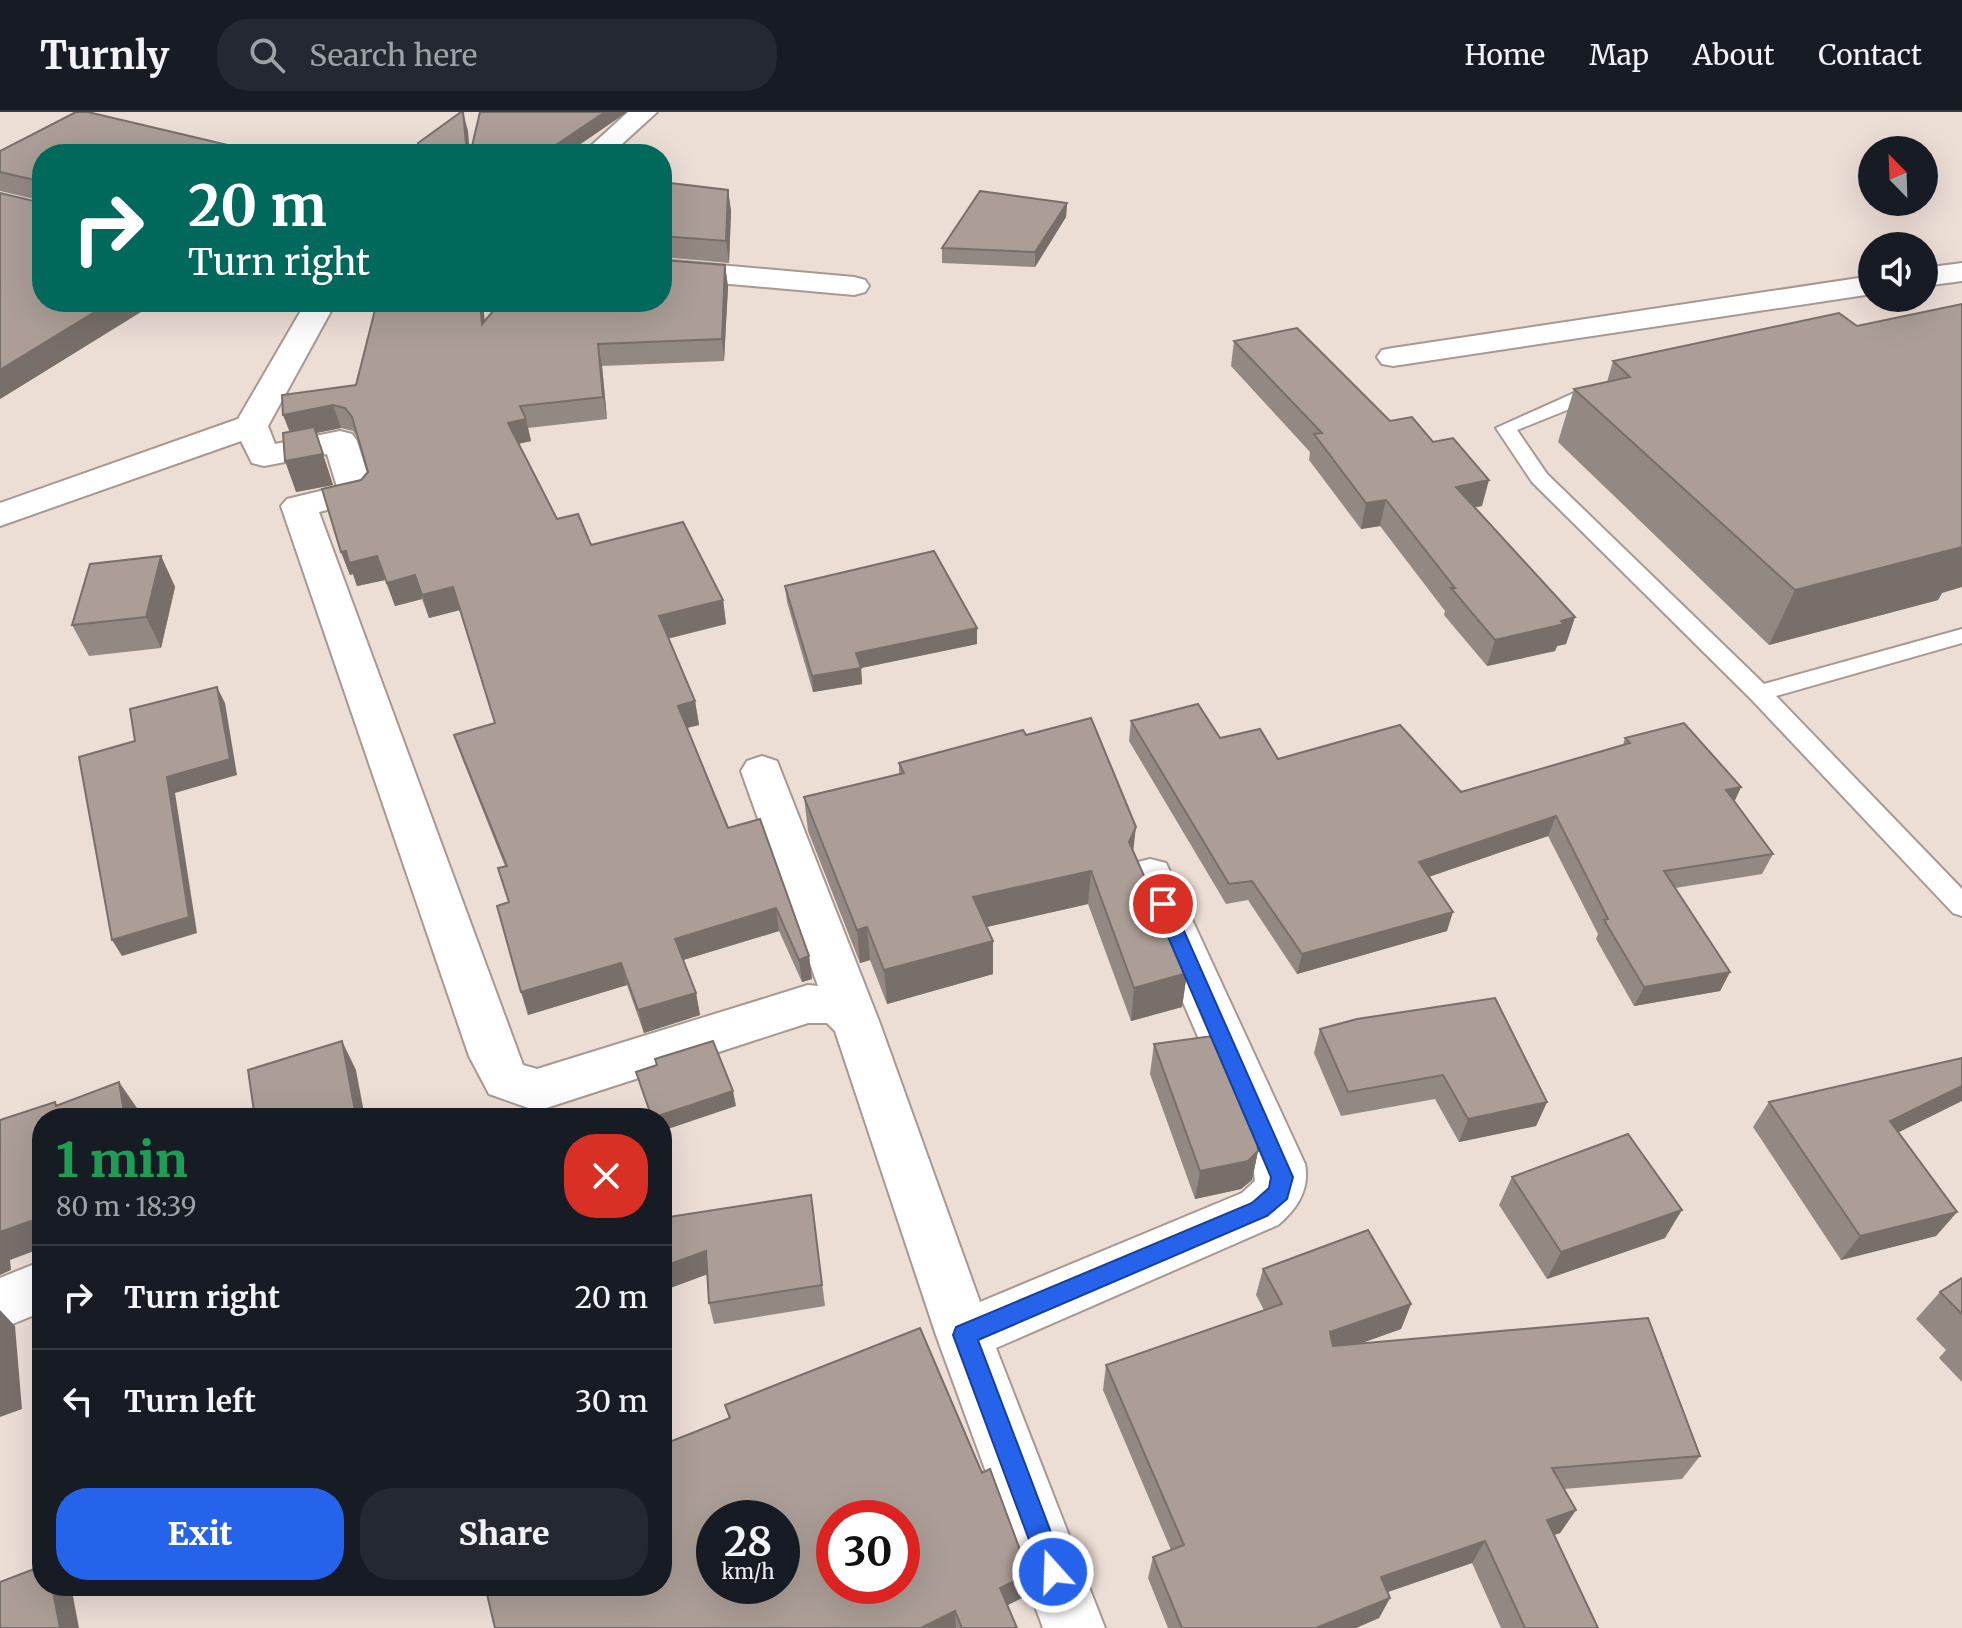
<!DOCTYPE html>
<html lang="en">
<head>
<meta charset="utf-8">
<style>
	body { margin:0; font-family:Merriweather,serif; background:#242831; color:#f1f3f6; height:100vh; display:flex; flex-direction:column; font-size:30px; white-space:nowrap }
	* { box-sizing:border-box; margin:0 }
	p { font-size:26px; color:#9ea1a6 }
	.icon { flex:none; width:44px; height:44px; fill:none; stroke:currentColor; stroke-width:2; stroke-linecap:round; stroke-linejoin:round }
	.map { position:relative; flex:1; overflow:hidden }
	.drawer { position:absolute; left:32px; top:996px; width:640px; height:488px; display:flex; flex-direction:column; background:#171b24; border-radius:32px; box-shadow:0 8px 32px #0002 }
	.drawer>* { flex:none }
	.top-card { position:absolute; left:32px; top:32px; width:640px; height:168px; border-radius:32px; box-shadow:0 8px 32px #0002; background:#00695c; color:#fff; overflow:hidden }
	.needle { width:52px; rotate:337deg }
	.buttons { position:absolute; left:1858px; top:24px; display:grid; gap:16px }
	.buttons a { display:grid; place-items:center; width:80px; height:80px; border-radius:50%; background:#171b24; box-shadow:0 8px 32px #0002; font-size:40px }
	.speed { position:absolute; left:696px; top:1388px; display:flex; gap:16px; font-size:40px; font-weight:700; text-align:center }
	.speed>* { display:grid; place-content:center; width:104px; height:104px; border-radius:50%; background:#171b24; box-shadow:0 8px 32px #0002; line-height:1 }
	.speed small { font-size:20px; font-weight:400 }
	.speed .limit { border:12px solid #d22; background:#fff; color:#111 }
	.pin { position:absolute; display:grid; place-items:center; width:68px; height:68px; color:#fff; margin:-34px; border:4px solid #fff; border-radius:50%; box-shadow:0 2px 8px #0007 }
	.me { position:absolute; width:88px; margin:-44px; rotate:340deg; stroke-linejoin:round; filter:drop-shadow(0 0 6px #0008) }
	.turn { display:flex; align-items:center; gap:28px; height:168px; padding:0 24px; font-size:36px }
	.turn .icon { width:104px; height:104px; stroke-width:2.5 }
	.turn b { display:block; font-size:56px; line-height:68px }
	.round { display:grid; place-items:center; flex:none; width:84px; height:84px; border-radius:32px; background:#242831 }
	.head { display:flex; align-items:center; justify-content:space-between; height:136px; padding:0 24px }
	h1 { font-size:48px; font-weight:800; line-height:60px; color:#1e9e55 }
	.primary-button { display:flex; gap:16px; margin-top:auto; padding:16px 24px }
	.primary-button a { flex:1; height:92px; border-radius:32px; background:#2563eb; color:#fff; font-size:32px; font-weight:800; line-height:92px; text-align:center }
	.primary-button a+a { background:#242831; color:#f1f3f6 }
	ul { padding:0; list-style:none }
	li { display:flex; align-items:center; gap:24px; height:104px; padding:0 24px; border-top:2px solid #363941 }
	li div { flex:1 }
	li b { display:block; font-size:30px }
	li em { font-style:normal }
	header { display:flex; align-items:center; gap:48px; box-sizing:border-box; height:112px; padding:0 40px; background:#171b24; border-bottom:2px solid #363941 }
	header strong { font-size:38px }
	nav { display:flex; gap:44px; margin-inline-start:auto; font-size:28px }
	.search { width:560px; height:72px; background:#242831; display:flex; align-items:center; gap:20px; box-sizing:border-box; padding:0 28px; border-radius:32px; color:#9ea1a6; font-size:30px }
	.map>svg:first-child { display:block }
</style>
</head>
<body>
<header>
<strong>Turnly</strong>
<div class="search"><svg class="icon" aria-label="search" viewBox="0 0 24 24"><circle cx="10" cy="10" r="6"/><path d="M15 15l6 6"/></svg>Search here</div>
<nav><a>Home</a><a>Map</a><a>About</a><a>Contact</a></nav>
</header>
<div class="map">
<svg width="1962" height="1516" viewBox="0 0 1962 1516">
	<rect width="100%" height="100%" fill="#ecddd5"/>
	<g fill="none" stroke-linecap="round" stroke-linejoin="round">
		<defs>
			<path id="lane" d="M 1604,274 L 1614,280 L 1611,284 L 1587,290 L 1517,318 L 1547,362 L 1764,572 L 1962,517 L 1962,531 L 1776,584 L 1962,777 L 1962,804 L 1953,801 L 1751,587 L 1532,370 L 1496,316 L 1574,281 Z"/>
			<path id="street" d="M 628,0 L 657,0 L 611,42 L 582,42 Z
				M 662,148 L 854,165 L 865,168 L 869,174 L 865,180 L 854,183 L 662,166 Z
				M 1962,151 L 1962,169 L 1924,174 L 1924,156 Z
				M 1872,164 L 1872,182 L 1393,254 L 1382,252 L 1377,245 L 1382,238 L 1393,236 Z
				M 306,190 L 336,190 L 268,314 L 275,332 L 340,319 L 352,322 L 357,329 L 373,381 L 368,388 L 319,400 L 523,953 L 537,957 L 808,873 L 818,874 L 741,659 L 747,649 L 762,644 L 777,649 L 879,909 L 980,1190 L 1242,1081 L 1255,1069 L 1253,1052 L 1128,763 L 1134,751 L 1150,747 L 1166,751 L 1305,1052 C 1310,1077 1297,1097 1278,1113 L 996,1236 L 1105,1516 L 1043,1516 L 936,1223 L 835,919 L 827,911 L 808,911 L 537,999 L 489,982 L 469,944 L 281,394 L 287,387 L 337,375 L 327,342 L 264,354 L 252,351 L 241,329 L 0,414 L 0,391 L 238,307 Z
				M 42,1149 L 42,1200 L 0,1217 L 0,1166 Z"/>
		</defs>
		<use href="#lane" stroke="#a79992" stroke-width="4"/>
		<use href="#street" stroke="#a79992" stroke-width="4"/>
		<use href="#lane" fill="#fff" fill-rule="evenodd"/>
		<use href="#street" fill="#fff" fill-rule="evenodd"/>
	</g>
	<path fill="#948882" d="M 76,0 L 42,190 L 157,190 L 0,287 L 0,81 L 34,89 L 34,87 L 0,79 L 0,39 Z
		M 480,0 L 627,0 L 566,42 L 474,42 L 472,34 Z
		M 662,70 L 728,78 L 731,99 L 729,151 L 662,145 Z
		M 1067,91 L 1066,105 L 1035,155 L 942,151 L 942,136 Z
		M 725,153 L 728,175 L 724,249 L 602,254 L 607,307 L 528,316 L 531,329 L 518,332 L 557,407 L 591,433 L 723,488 L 726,512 L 668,526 L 695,589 L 699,613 L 687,616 L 728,716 L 809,844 L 812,867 L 802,870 L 779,819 L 683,848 L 696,881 L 700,903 L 644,921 L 627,873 L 528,903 L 509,790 L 505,754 L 462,646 L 454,623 L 495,611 L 460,498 L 429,506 L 422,487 L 395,494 L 385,468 L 357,474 L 353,462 L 350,463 L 341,440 L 361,368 L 368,360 L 358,326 L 353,319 L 341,316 L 316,321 L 333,373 L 296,380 L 289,320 L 356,273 L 485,208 Z
		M 1857,214 L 1942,481 L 1938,488 L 1769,533 L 1558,330 L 1574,277 L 1607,270 L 1613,249 Z
		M 1234,229 L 1390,309 L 1482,394 L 1475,395 L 1575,505 L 1566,532 L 1557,534 L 1555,539 L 1487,554 L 1444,503 L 1445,499 L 1380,414 L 1361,417 L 1309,348 L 1310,340 L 1231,254 Z
		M 161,444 L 175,475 L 161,536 L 89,544 L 72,513 Z
		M 785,474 L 977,532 L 861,556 L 862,572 L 813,580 L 787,490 Z
		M 1131,609 L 1220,626 L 1278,647 L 1461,680 L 1623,633 L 1625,626 L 1741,675 L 1734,689 L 1773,742 L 1762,762 L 1675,776 L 1730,860 L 1720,879 L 1634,894 L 1596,827 L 1598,822 L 1548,724 L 1429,765 L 1447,819 L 1297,862 L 1248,788 L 1226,792 L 1129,629 Z
		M 1026,623 L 1133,740 L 1187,861 L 1182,895 L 1131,909 L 1088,792 L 987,815 L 993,829 L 993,862 L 887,892 L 870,848 L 860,851 L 808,719 L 804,685 L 899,662 L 899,651 Z
		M 1320,917 L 1547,990 L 1536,1014 L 1459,1030 L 1435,987 L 1341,1004 L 1314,941 Z
		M 1154,932 L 1258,1039 L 1252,1068 L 1241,1077 L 1195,1087 L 1150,962 Z
		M 1769,990 L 1899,1021 L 1957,1100 L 1936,1124 L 1841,1148 L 1753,1015 Z
		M 1512,1065 L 1665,1126 L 1547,1167 L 1499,1093 Z
		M 811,1083 L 825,1194 L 714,1212 L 709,1191 L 707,1162 L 662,1179 Z
		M 1263,1157 L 1411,1192 L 1401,1217 L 1359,1232 L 1700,1344 L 1682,1367 L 1564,1377 L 1576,1398 L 1560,1421 L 1554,1423 L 1598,1516 L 1501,1516 L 1472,1451 L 1388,1480 L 1390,1486 L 1379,1506 L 1356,1516 L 1168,1516 L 1148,1466 L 1153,1445 L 1171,1438 L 1103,1278 L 1106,1253 L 1264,1198 L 1256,1183 Z
		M 1962,1166 L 1962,1270 L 1939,1246 L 1946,1238 L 1916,1207 L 1940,1180 Z
		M 725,1293 L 1028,1483 L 1007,1493 L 1017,1516 L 495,1516 L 729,1306 Z"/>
	<path fill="#786f6a" d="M 463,0 L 468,19 L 470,42 L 467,42 Z
		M 605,0 L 627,0 L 566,42 L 548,42 L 547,39 Z
		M 236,35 L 238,42 L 226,42 Z
		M 728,78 L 731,99 L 729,151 L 726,129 Z
		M 1067,91 L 1066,105 L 1035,155 L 1035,140 Z
		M 725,153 L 728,175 L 724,249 L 722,227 Z
		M 111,190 L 157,190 L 0,287 L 0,258 Z
		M 480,190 L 483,190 L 487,234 L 482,212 Z
		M 598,232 L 602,254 L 607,307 L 603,285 Z
		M 333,293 L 341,316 L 316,321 L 333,373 L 296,380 L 285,349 L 292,326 L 283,303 Z
		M 526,307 L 531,329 L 513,333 L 508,311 Z
		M 1489,368 L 1482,394 L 1449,400 L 1456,375 Z
		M 1386,388 L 1380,414 L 1361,417 L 1366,391 Z
		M 1962,429 L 1962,475 L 1942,481 L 1938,488 L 1769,533 L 1795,478 Z
		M 346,439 L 377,444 L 385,468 L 357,474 L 353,462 L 350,463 L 341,440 Z
		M 161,444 L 175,475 L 161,536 L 146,505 Z
		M 415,463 L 422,487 L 395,494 L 387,471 Z
		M 453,475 L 460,498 L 429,506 L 422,483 Z
		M 723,488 L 726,512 L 663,528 L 659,504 Z
		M 1575,505 L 1566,532 L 1557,534 L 1555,539 L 1487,554 L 1495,528 Z
		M 977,516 L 977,532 L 861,556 L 862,572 L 813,580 L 812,564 L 856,541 Z
		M 217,575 L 225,591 L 237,663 L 175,681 L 197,821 L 122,844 L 112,828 L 167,665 Z
		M 695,589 L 699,613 L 682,617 L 678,594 Z
		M 1741,675 L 1732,695 L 1726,678 Z
		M 1556,704 L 1548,724 L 1413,770 L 1419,750 Z
		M 1136,715 L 1132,749 L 1129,730 Z
		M 1091,759 L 1088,792 L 973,818 L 973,785 Z
		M 776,796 L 779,819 L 680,849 L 675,827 Z
		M 1453,800 L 1447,819 L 1297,862 L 1302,842 Z
		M 867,815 L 870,848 L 860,851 L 857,818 Z
		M 993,829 L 993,862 L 887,892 L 884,858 Z
		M 809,844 L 812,867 L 802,870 L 799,848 Z
		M 621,851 L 627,873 L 528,903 L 521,880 Z
		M 1730,860 L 1720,879 L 1634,894 L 1644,875 Z
		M 1187,861 L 1182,895 L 1131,909 L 1134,876 Z
		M 696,881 L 700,903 L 644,921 L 638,898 Z
		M 342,929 L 356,958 L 365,1006 L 332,1006 Z
		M 119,970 L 137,996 L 138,1006 L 125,1006 Z
		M 1962,974 L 1962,989 L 1871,1034 L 1890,1009 Z
		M 733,979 L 736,994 L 662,1019 L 662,1006 L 653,1006 Z
		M 1547,990 L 1536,1014 L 1459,1030 L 1468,1007 Z
		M 1258,1039 L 1252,1068 L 1241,1077 L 1195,1087 L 1200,1059 Z
		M 1682,1098 L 1665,1126 L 1547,1167 L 1561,1140 Z
		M 1957,1100 L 1936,1124 L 1841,1148 L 1860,1124 Z
		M 42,1105 L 42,1136 L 10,1148 L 11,1158 L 0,1163 L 0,1120 Z
		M 706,1139 L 711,1161 L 662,1179 L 662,1155 Z
		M 1411,1192 L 1401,1217 L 1322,1245 L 1330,1220 Z
		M 0,1198 L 15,1214 L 22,1297 L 0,1305 Z
		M 1576,1398 L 1560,1421 L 1532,1430 L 1547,1408 Z
		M 1485,1429 L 1472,1451 L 1370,1486 L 1381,1465 Z
		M 1029,1462 L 1028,1483 L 1000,1497 L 1000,1476 Z
		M 52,1474 L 71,1474 L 79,1516 L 60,1516 Z
		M 1390,1486 L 1379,1506 L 1356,1516 L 1316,1516 Z
		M 955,1499 L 956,1516 L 921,1516 Z"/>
	<path fill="#ac9e97" stroke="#786f6a" stroke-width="2" fill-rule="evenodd" d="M 76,0 L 88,0 L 236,35 L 226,42 L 42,42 L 42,190 L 111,190 L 0,258 L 0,81 L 34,89 L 35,68 L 0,60 L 0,39 Z
		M 461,0 L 463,0 L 467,42 L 415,42 L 418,31 Z
		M 480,0 L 605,0 L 547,39 L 472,34 Z
		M 662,70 L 728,78 L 726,129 L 662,124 Z
		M 980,79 L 1067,91 L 1035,140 L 942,136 Z
		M 662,148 L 725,153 L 722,227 L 598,232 L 603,285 L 520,294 L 526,307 L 508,311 L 557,407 L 578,402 L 591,433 L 683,410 L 723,488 L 659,504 L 695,589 L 678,594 L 728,716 L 760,707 L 809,844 L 799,848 L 776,796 L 675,827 L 696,881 L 638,898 L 621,851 L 521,880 L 497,794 L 509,790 L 498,756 L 507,754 L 454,623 L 495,611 L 453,475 L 422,483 L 415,463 L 387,471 L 377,444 L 349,451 L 346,439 L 341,440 L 322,377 L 361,368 L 368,360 L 352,305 L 345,296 L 333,293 L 283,303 L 282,283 L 356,273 L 377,190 L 480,190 L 482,212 L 501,190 L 662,190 Z
		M 1962,192 L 1962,435 L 1795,478 L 1574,277 L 1630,265 L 1613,249 L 1839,201 L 1857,214 Z
		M 1297,216 L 1390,309 L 1412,305 L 1433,330 L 1453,326 L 1489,368 L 1456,375 L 1575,505 L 1561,509 L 1564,512 L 1495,528 L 1451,476 L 1455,476 L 1386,388 L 1366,391 L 1314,322 L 1322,321 L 1234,229 Z
		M 314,315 L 323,342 L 285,349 L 283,321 Z
		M 934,439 L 977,516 L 856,541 L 861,556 L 812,564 L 785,474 Z
		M 161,444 L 146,505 L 72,513 L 90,452 Z
		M 217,575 L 230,647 L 167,665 L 189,805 L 112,828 L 79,645 L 135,629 L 130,597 Z
		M 1198,592 L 1220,626 L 1260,617 L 1278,647 L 1400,613 L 1461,680 L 1630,631 L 1625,626 L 1684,611 L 1741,675 L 1726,678 L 1773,742 L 1664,759 L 1730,860 L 1644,875 L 1604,808 L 1608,807 L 1556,704 L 1419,750 L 1453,800 L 1302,842 L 1252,769 L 1229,772 L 1131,609 Z
		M 1091,606 L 1136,715 L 1129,730 L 1187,861 L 1134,876 L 1091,759 L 973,785 L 993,829 L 884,858 L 867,815 L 857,818 L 804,685 L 904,661 L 899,651 L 1023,618 L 1026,623 Z
		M 1495,886 L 1547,990 L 1468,1007 L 1443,963 L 1348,980 L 1320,917 L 1357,907 Z
		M 1212,924 L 1257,1024 L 1258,1039 L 1248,1049 L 1200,1059 L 1154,932 Z
		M 342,929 L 355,999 L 332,1006 L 255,1006 L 248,958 Z
		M 713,929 L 733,979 L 652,1006 L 636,960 L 657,953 L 655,947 Z
		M 1962,946 L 1962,974 L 1890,1009 L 1957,1100 L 1860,1124 L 1769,990 Z
		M 119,970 L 125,1006 L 42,1006 L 42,1105 L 0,1120 L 0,1008 L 55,990 L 56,994 Z
		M 601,1002 L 602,1006 L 586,1006 Z
		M 1628,1022 L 1682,1098 L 1561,1140 L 1512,1065 Z
		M 811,1083 L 822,1173 L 709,1191 L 706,1139 L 662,1155 L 662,1106 Z
		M 1368,1118 L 1411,1192 L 1330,1220 L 1333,1234 L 1648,1206 L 1700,1344 L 1552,1356 L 1576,1398 L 1547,1408 L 1598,1516 L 1525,1516 L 1485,1429 L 1381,1465 L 1390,1486 L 1316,1516 L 1182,1516 L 1153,1445 L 1184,1433 L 1106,1253 L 1282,1192 L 1263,1157 Z
		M 1962,1166 L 1962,1202 L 1940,1180 Z
		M 920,1216 L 982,1361 L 990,1357 L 1029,1462 L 1000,1476 L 1017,1516 L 962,1516 L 955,1499 L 921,1516 L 495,1516 L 485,1474 L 662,1474 L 662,1333 L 730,1306 L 725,1293 ZM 714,1406 L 782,1406 L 782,1474 L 714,1474 ZM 834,1406 L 902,1406 L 902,1474 L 834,1474 Z
		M 42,1454 L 42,1474 L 52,1474 L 60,1516 L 0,1516 L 0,1470 Z"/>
	<path fill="#2563eb" stroke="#184099" stroke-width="2" d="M 1163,785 L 1172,792 L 1293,1065 L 1287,1087 L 1267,1104 L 978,1228 L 1066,1460 L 1062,1469 L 1053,1473 L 1044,1469 L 1041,1460 L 953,1223 L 956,1215 L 1252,1091 L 1269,1076 L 1271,1065 L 1154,792 Z"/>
</svg>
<div class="buttons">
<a><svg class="needle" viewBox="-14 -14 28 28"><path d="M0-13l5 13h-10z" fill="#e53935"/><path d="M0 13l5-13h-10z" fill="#9ea1a6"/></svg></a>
<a><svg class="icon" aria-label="sound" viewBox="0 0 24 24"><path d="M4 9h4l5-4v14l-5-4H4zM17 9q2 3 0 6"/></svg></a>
</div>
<div class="speed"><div>28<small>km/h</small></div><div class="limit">30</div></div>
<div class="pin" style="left:1163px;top:792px;background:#d93025"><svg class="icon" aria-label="arrive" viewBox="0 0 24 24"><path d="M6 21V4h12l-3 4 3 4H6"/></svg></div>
<svg class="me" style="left:1053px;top:1460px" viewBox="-20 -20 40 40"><circle r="17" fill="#2563eb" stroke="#fff" stroke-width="3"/><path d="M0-11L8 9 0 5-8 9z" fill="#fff"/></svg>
<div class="top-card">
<div class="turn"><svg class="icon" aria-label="right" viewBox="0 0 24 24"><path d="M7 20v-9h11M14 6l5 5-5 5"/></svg><div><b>20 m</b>Turn right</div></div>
</div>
<section class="drawer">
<div class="head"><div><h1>1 min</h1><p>80 m · 18:39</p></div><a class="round" style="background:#d93025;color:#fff"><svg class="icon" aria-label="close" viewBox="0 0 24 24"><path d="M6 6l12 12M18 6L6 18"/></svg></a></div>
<ul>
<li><svg class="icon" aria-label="right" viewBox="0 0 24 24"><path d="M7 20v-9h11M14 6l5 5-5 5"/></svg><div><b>Turn right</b></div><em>20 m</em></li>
<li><svg class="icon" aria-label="left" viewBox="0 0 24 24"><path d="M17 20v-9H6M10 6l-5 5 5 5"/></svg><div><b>Turn left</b></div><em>30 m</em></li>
</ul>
<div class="primary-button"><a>Exit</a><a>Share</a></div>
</section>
</div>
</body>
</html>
